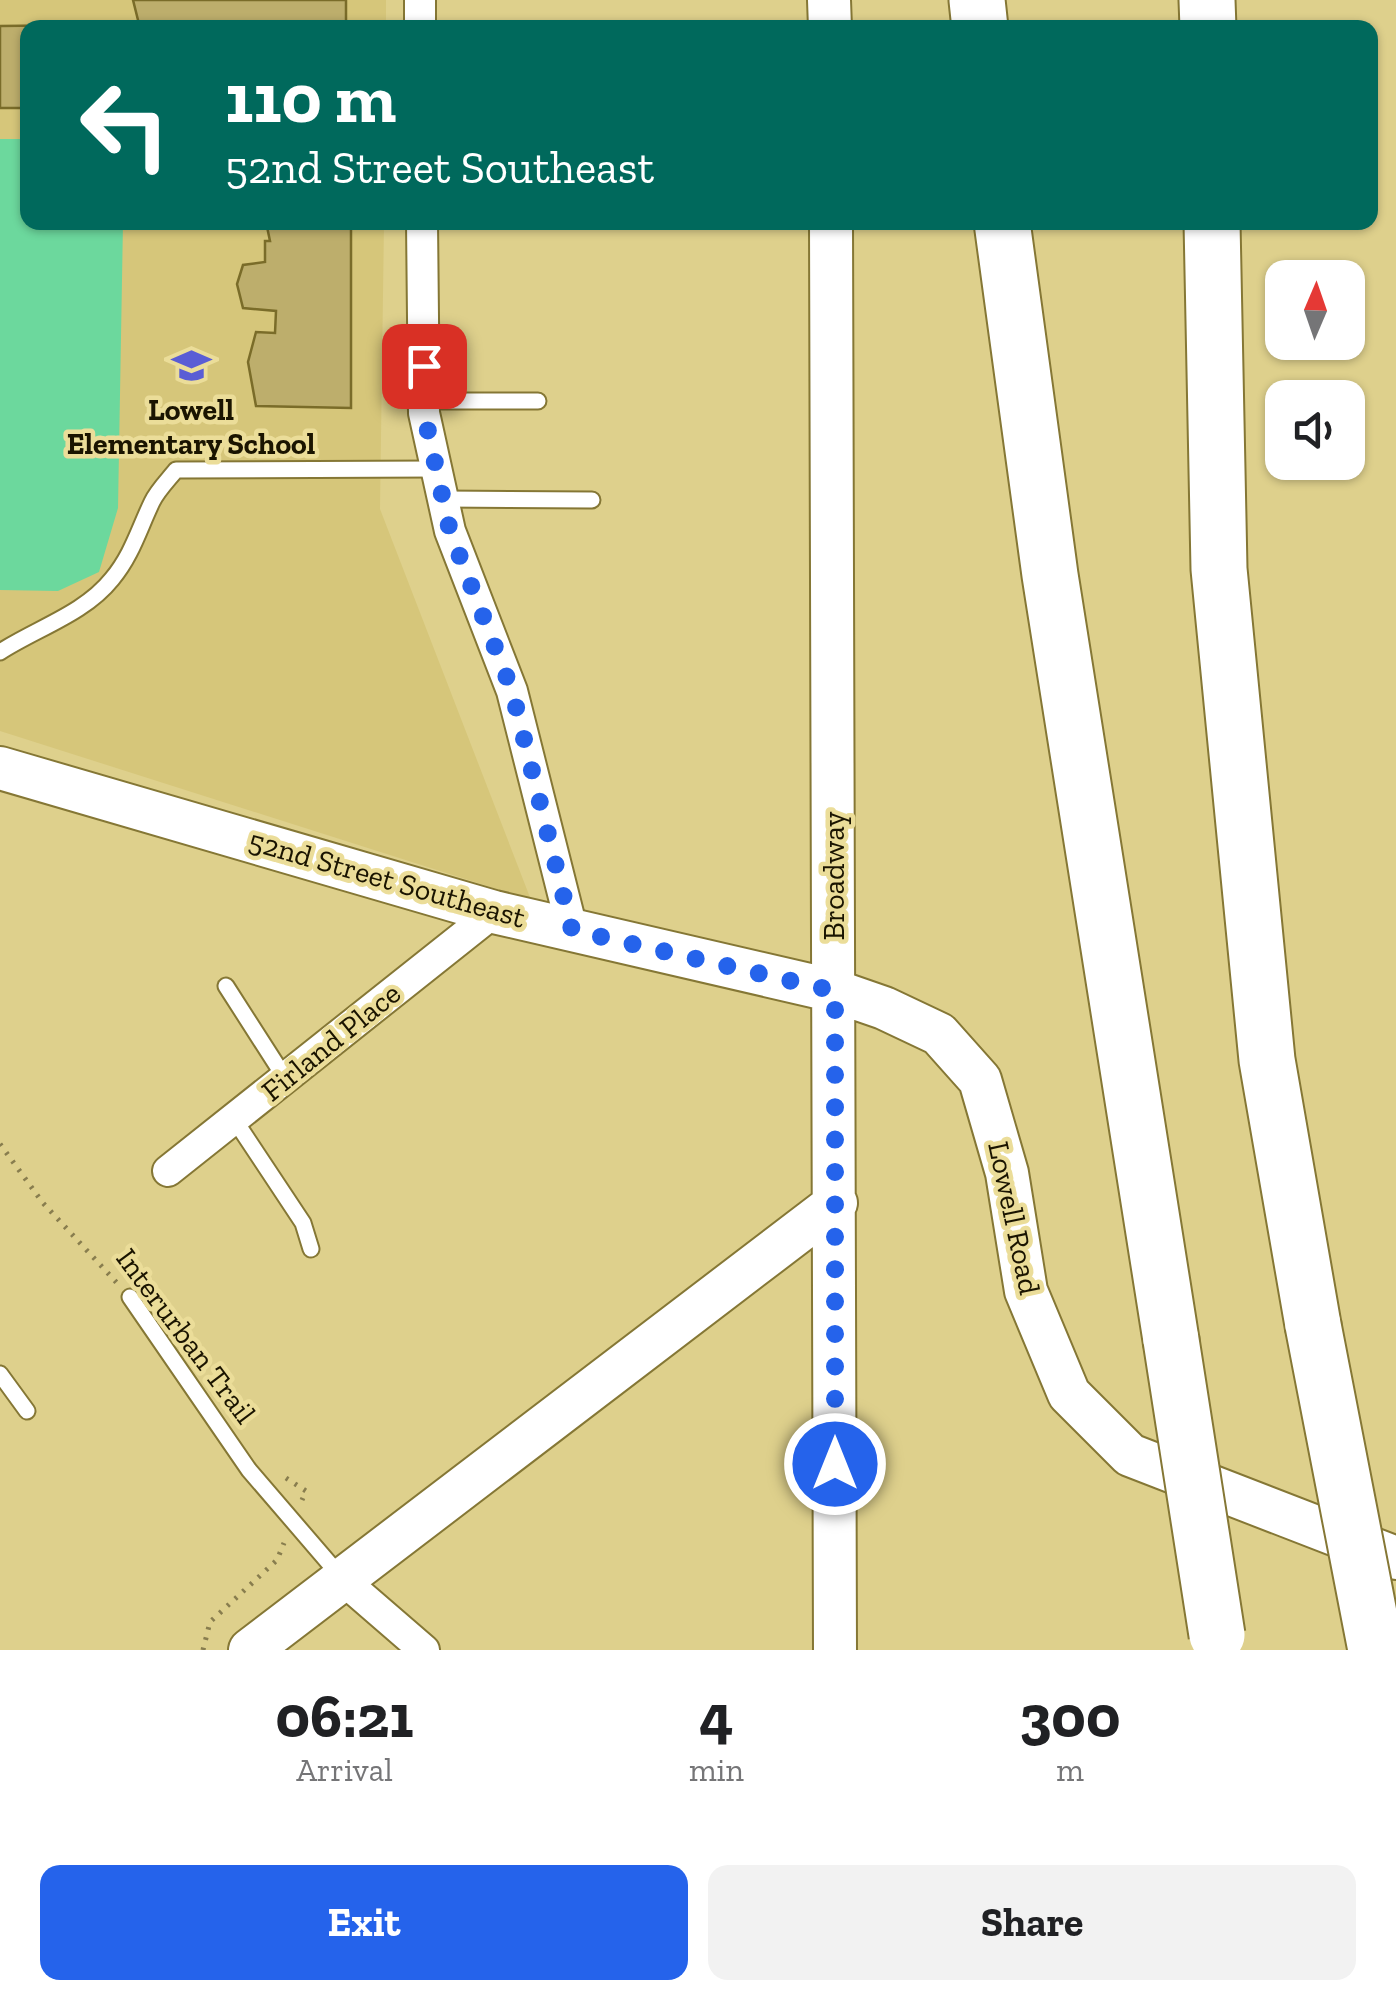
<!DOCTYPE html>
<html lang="en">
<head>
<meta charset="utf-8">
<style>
	body { margin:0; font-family:"Zilla Slab",serif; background:#f2f2f2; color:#202124; height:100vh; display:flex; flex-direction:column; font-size:38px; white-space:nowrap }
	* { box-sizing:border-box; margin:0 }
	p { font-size:32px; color:#757577 }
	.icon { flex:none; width:55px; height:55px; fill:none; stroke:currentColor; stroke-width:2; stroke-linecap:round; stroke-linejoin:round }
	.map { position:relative; height:1650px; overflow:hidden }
	.panel { display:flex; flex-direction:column; background:#fff; flex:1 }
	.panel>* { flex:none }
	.hud { position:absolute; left:20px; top:20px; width:1358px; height:210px; border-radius:20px; box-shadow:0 2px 8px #0004; background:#00695c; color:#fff; overflow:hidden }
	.needle { width:65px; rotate:2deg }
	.controls { position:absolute; left:1265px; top:260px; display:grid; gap:20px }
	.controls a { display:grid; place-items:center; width:100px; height:100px; border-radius:20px; background:#fff; box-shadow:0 2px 8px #0004; font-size:50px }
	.pin { position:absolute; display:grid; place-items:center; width:85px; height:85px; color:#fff; margin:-42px; border-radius:20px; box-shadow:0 5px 15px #0006 }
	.me { position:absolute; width:110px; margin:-55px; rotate:0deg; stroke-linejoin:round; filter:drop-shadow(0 0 8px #0008) }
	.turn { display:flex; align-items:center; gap:35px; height:210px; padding:0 40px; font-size:45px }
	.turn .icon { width:130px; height:130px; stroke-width:2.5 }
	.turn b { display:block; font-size:70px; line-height:85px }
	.eta { display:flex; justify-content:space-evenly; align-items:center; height:170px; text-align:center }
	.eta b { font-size:60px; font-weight:700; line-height:70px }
	.cta { display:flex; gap:20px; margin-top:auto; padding:20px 40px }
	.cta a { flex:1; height:115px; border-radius:20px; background:#2563eb; color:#fff; font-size:40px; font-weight:700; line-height:115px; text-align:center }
	.cta a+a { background:#f2f2f2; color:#202124 }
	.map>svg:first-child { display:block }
</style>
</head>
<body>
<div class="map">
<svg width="1396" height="1650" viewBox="0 0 1396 1650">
	<rect width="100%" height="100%" fill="#ded08c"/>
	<path fill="#d6c67a" d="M 0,0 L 386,0 L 386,27 L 28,28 L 28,222 L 384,223 L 380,509 L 531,900 L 0,731 Z"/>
	<path fill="#6cd89d" d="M 0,139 L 27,139 L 28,222 L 123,223 L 118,508 L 99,572 L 58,591 L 0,590 Z"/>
	<path fill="#bdae6c" stroke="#7a6c29" stroke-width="2.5" d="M 133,0 L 346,0 L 346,28 L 140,28 Z
		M 89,25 L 28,28 L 28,108 L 0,108 L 0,26 Z
		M 266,222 L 351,222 L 351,408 L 256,406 L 248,362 L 256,332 L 275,333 L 276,311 L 243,308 L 237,284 L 243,265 L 265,262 L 265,241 L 270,241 Z"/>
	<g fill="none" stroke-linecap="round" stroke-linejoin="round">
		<defs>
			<path id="lane" d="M 424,401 L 538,401
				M 443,499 L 592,500
				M 0,652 C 37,628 84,614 112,579 C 132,555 139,529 152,502 C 157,491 168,480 176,470 L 436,469
				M 226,986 L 285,1078
				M 234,1119 L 303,1223 L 311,1249
				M 130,1297 L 249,1470 L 341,1577
				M 0,1374 L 27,1411"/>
			<path id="street" d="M 420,0 L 420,28
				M 422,222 L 424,413 L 450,531 L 512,691 L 572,929
				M 168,1171 L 494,912
				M 343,1580 L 424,1650"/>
			<path id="secondary" d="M 829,0 L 830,28
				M 831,222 L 835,1650
				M 0,768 L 494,912 L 835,991 L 884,1008 L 939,1034 L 980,1080 L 1007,1173 L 1026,1291 L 1069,1394 L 1130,1455 L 1396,1558
				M 250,1650 L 836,1203"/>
			<path id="highway" d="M 977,0 L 980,28
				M 1207,0 L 1208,28
				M 1002,222 L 1050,575 L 1171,1340
				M 1212,222 L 1219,569 L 1267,1060 L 1313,1325"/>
		</defs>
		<use href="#lane" stroke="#857735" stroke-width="19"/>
		<use href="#street" stroke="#857735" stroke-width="34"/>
		<use href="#secondary" stroke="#857735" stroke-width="46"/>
		<use href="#highway" stroke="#857735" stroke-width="59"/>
		<path stroke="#887d4e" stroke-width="5" stroke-dasharray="2.5 8" stroke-linecap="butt" d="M 0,1144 L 43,1203 L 117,1283
			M 286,1478 L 306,1491 L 302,1500
			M 203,1650 L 210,1622 L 277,1560 L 284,1543"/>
		<use href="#lane" stroke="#fff" stroke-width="15"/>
		<use href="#street" stroke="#fff" stroke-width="30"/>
		<use href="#secondary" stroke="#fff" stroke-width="42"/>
		<use href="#highway" stroke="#fff" stroke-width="55"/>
		<defs>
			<path id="highway-bridge" d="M 1313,1325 L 1376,1650
				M 1171,1340 L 1217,1635"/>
		</defs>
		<use href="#highway-bridge" stroke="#857735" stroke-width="59" stroke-linecap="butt"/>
		<use href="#highway-bridge" stroke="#fff" stroke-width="55"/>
	</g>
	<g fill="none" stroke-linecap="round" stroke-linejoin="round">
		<path stroke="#2563eb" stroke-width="18" stroke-dasharray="0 32.4" d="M 424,366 L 424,413 L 450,531 L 512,691 L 572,930 L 835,991 L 835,1464"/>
	</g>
	<defs>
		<symbol id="school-bare" viewBox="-9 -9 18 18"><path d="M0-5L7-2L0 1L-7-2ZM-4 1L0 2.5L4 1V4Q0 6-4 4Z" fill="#5a5dd5" stroke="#ebdd99" stroke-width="2.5" paint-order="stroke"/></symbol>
	</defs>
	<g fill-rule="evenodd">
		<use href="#school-bare" x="164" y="338" width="55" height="55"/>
	</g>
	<g text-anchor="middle" stroke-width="9" stroke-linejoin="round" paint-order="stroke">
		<g font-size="30" font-weight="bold" fill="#1a1400" stroke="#ebdd99">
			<text x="191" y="420">Lowell<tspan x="191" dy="34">Elementary School</tspan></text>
		</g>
		<g font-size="30" fill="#1a1400" stroke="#ebdd99">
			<text transform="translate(834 876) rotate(-90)" y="10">Broadway</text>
			<text transform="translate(387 879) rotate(16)" y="10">52nd Street Southeast</text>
			<text transform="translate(331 1042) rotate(-39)" y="10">Firland Place</text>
			<text transform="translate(1014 1218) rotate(78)" y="10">Lowell Road</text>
			<text transform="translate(186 1336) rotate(53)" y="10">Interurban Trail</text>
		</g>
	</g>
</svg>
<div class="controls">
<a><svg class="needle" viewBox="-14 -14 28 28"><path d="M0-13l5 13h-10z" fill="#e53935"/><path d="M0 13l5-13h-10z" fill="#757577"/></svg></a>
<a><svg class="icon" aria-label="sound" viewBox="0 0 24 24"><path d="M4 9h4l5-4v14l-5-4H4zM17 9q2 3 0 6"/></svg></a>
</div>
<div class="pin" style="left:424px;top:366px;background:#d93025"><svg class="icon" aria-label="arrive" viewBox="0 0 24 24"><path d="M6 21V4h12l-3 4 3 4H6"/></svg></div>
<svg class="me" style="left:835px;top:1464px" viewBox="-20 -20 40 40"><circle r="17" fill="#2563eb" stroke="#fff" stroke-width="3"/><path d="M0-11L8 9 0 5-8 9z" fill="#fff"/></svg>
<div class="hud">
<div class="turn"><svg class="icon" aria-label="left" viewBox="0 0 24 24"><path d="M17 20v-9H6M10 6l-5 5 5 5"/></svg><div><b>110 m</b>52nd Street Southeast</div></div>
</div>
</div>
<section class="panel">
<div class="eta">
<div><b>06:21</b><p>Arrival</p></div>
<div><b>4</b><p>min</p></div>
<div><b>300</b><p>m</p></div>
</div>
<div class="cta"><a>Exit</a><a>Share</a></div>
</section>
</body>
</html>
